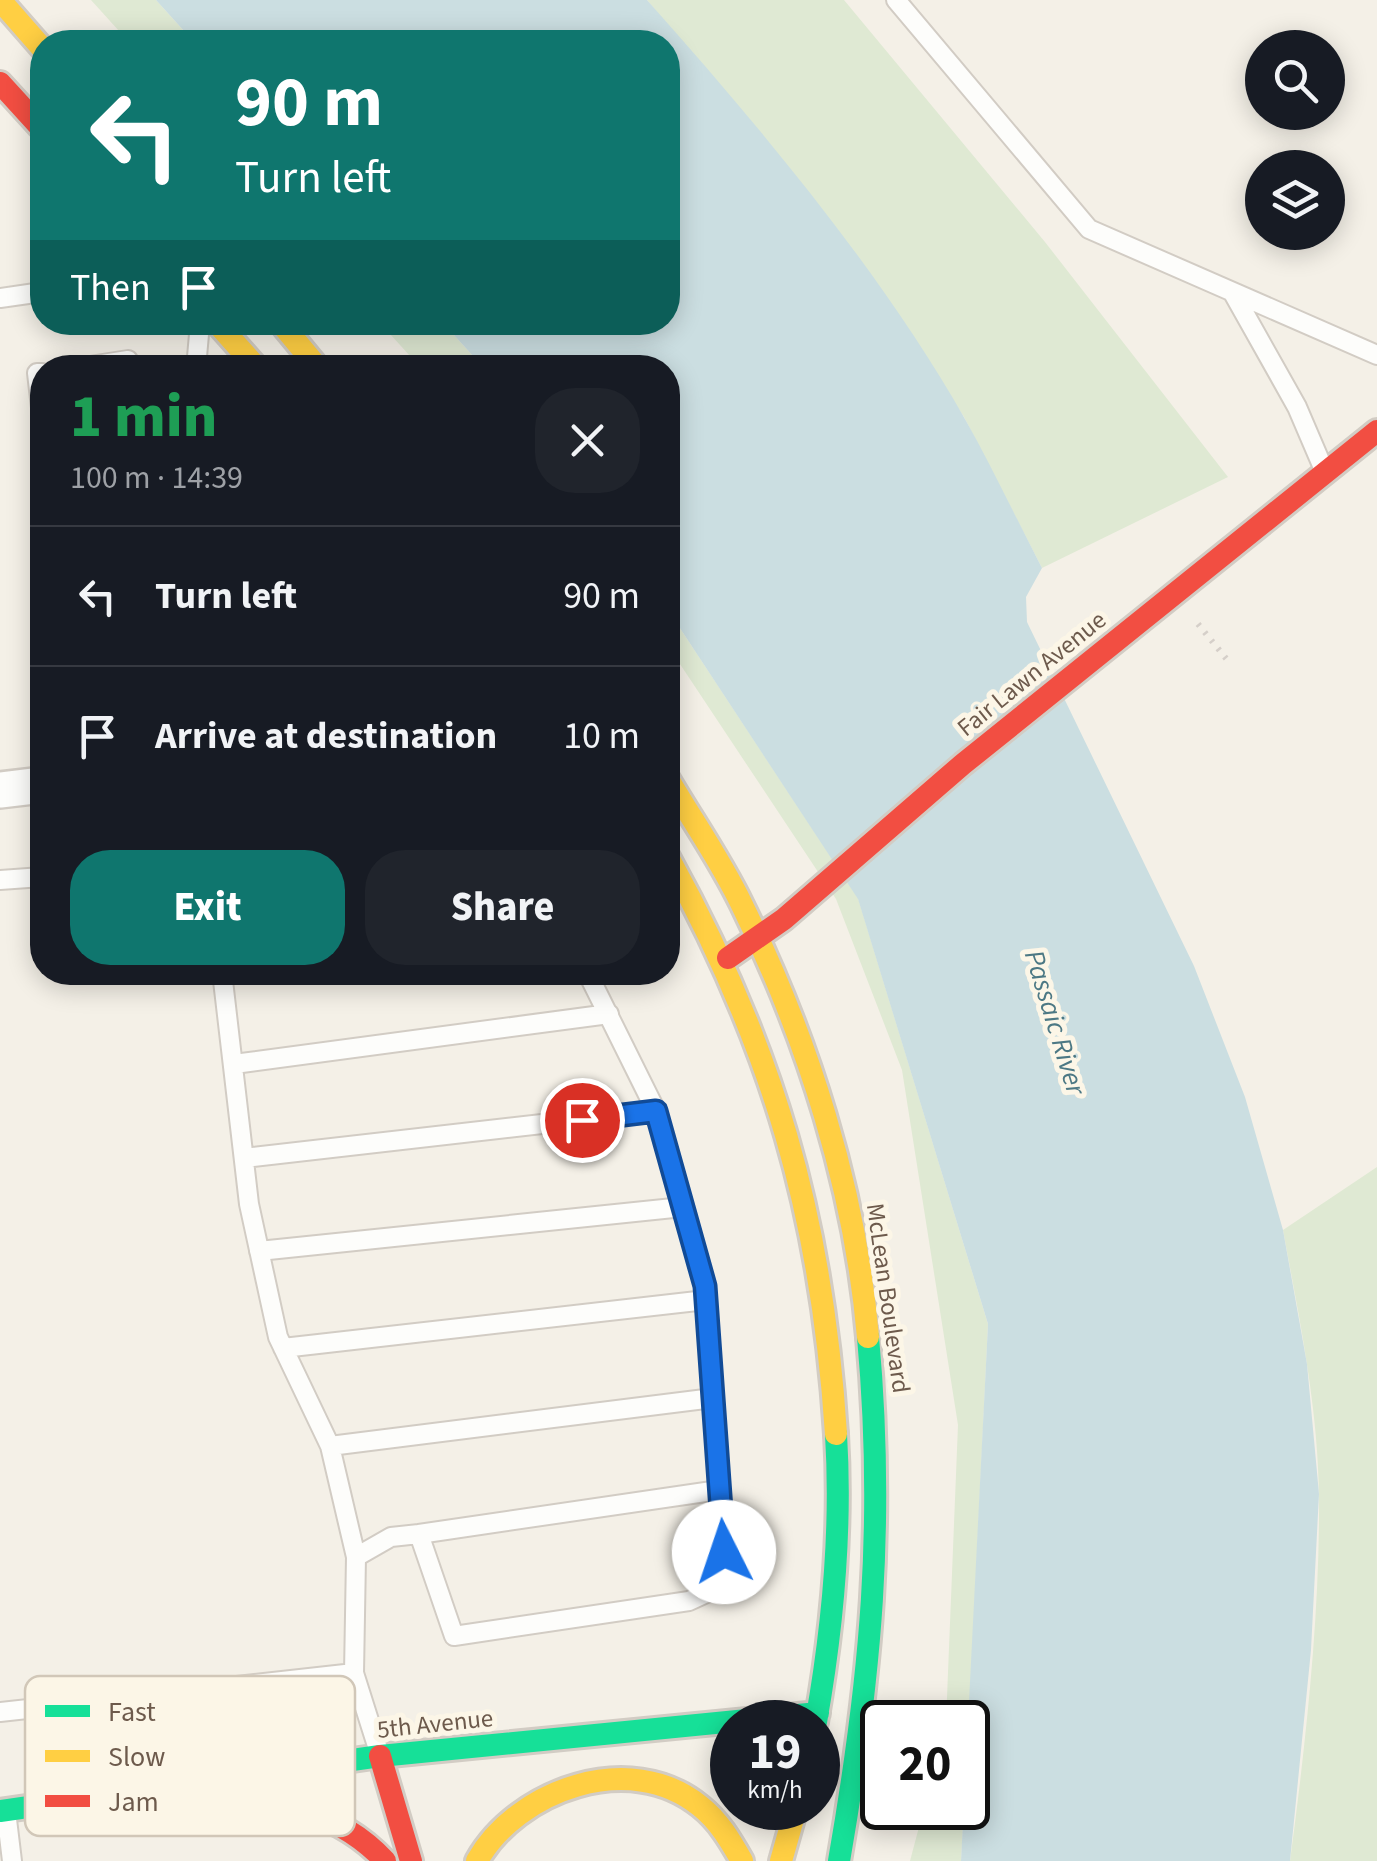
<!DOCTYPE html>
<html lang="en">
<head>
<meta charset="utf-8">
<style>
	body { margin:0; font-family:"Source Sans 3",sans-serif; background:#20242c; color:#f1f3f6; height:100vh; display:flex; flex-direction:column; font-size:38px; white-space:nowrap }
	* { box-sizing:border-box; margin:0 }
	p { font-size:32px; color:#9ea1a6 }
	.icon { flex:none; width:55px; height:55px; fill:none; stroke:currentColor; stroke-width:2; stroke-linecap:round; stroke-linejoin:round }
	.map { position:relative; flex:1; overflow:hidden }
	.sheet { position:absolute; left:30px; top:355px; width:650px; height:630px; display:flex; flex-direction:column; background:#171b24; border-radius:40px; box-shadow:0 5px 25px #0003 }
	.sheet>* { flex:none }
	.top-card { position:absolute; left:30px; top:30px; width:650px; height:305px; border-radius:40px; box-shadow:0 5px 25px #0003; background:#0f766e; color:#fff; overflow:hidden }
	.fabs { position:absolute; left:1245px; top:30px; display:grid; gap:20px }
	.fabs a { display:grid; place-items:center; width:100px; height:100px; border-radius:50%; background:#171b24; box-shadow:0 5px 25px #0003; font-size:50px }
	.speed { position:absolute; left:710px; top:1700px; display:flex; gap:20px; font-size:50px; font-weight:700; text-align:center }
	.speed>* { display:grid; place-content:center; width:130px; height:130px; border-radius:50%; background:#171b24; box-shadow:0 5px 25px #0003; line-height:1 }
	.speed small { font-size:25px; font-weight:400 }
	.speed .limit { border:5px solid #111; border-radius:15px; background:#fff; color:#111 }
	.pin { position:absolute; display:grid; place-items:center; width:85px; height:85px; color:#fff; margin:-42px; border:5px solid #fff; border-radius:50%; box-shadow:0 2px 10px #0007 }
	.me { position:absolute; width:110px; margin:-55px; rotate:356deg; stroke-linejoin:round; filter:drop-shadow(0 0 8px #0008) }
	.turn { display:flex; align-items:center; gap:35px; height:210px; padding:0 40px; font-size:45px }
	.turn .icon { width:130px; height:130px; stroke-width:2.5 }
	.turn b { display:block; font-size:70px; line-height:85px }
	.then { display:flex; align-items:center; height:95px; padding:0 40px; background:#0003; gap:20px; font-size:38px }
	.round { display:grid; place-items:center; flex:none; width:105px; height:105px; border-radius:40px; background:#20242c }
	.overview { display:flex; align-items:center; justify-content:space-between; height:170px; padding:0 40px }
	h1 { font-size:60px; font-weight:800; line-height:75px; color:#1e9e55 }
	.cta { display:flex; gap:20px; margin-top:auto; padding:20px 40px }
	.cta a { flex:1; height:115px; border-radius:40px; background:#0f766e; color:#fff; font-size:40px; font-weight:800; line-height:115px; text-align:center }
	.cta a+a { background:#20242c; color:#f1f3f6 }
	ul { padding:0; list-style:none }
	li { display:flex; align-items:center; gap:30px; height:140px; padding:0 40px; border-top:2px solid #363941 }
	li div { flex:1 }
	li b { display:block; font-size:38px }
	li em { font-style:normal }
	.map>svg:first-child { display:block }
</style>
</head>
<body>
<div class="map">
<svg width="1377" height="1861" viewBox="0 0 1377 1861">
	<rect width="100%" height="100%" fill="#f4f0e7"/>
	<path fill="#dfe9d3" d="M 91,0 L 156,0 L 194,42 L 129,42 Z
		M 647,0 L 844,0 L 1045,242 L 1228,477 L 1042,568 L 964,417 L 861,263 Z
		M 380,323 L 443,323 L 483,367 L 420,367 Z
		M 668,610 L 858,898 L 988,1324 L 968,1740 L 968,1722 L 946,1722 L 958,1425 L 902,1070 L 836,899 L 668,646 Z
		M 1377,1167 L 1377,1861 L 1290,1861 C 1306,1741 1320,1616 1319,1495 C 1318,1406 1299,1317 1283,1230 Z
		M 924,1808 L 964,1808 L 961,1861 L 910,1861 Z"/>
	<path fill="#cbdee1" d="M 156,0 L 647,0 C 760,127 881,271 965,419 C 992,467 1016,518 1042,568 L 1026,597 L 1027,622 L 1194,966 L 1245,1097 L 1283,1230 L 1307,1364 L 1319,1494 L 1311,1650 L 1290,1861 L 961,1861 L 988,1324 L 858,899 L 668,610 L 668,368 L 483,367 L 443,323 L 668,322 L 668,42 L 194,42 Z"/>
	<g fill="none" stroke-linecap="round" stroke-linejoin="round">
		<defs>
			<path id="lane" d="M 896,0 L 1089,229 L 1377,355
				M 1233,293 L 1297,407 L 1324,470
				M 0,298 L 42,292
				M 77,368 L 128,360 L 129,368
				M 196,368 L 200,323
				M 42,373 L 37,373 L 42,416
				M 0,880 L 42,877
				M 222,972 L 249,1204 L 278,1337 L 330,1446 L 356,1557
				M 234,1064 L 609,1014
				M 244,1158 L 656,1111
				M 259,1251 L 683,1207
				M 283,1348 L 706,1300
				M 330,1446 L 713,1398
				M 419,1534 L 719,1490
				M 0,1712 L 354,1673
				M 378,1749 L 354,1673 L 356,1557 L 391,1537 L 419,1534 L 454,1636 L 689,1601 L 726,1584 L 705,1286 L 656,1111 L 587,972
				M 6,1811 L 12,1861"/>
			<path id="street" d="M 0,790 L 42,785"/>
			<path id="fast" d="M 816,1722 C 833,1626 842,1531 836,1434
				M 0,1811 L 380,1756 L 818,1713
				M 839,1861 C 871,1677 885,1524 868,1337"/>
			<path id="slow" d="M 0,0 L 42,48
				M 216,322 L 257,368
				M 280,322 L 318,368
				M 668,779 C 692,820 721,861 742,905 C 808,1039 855,1188 868,1337
				M 668,857 C 773,1047 822,1217 836,1434
				M 477,1861 C 517,1790 630,1749 700,1806 C 719,1821 730,1840 742,1861
				M 781,1861 L 796,1808"/>
			<path id="jam" d="M 0,83 L 42,129
				M 728,958 L 784,919 L 963,764 L 1377,431
				M 380,1756 L 411,1861
				M 167,1790 C 247,1799 327,1798 385,1861"/>
		</defs>
		<use href="#lane" stroke="#d2ccc4" stroke-width="22"/>
		<use href="#street" stroke="#d2ccc4" stroke-width="40"/>
		<use href="#fast" stroke="#d2ccc4" stroke-width="28"/>
		<use href="#slow" stroke="#d2ccc4" stroke-width="28"/>
		<use href="#jam" stroke="#d2ccc4" stroke-width="28"/>
		<path stroke="#d5cfc9" stroke-width="6" stroke-dasharray="2.5 8" stroke-linecap="butt" d="M 1198,624 L 1229,662"/>
		<use href="#lane" stroke="#fdfdfb" stroke-width="18"/>
		<use href="#street" stroke="#fdfdfb" stroke-width="35"/>
		<use href="#fast" stroke="#16e098" stroke-width="22"/>
		<use href="#slow" stroke="#ffcf43" stroke-width="22"/>
		<use href="#jam" stroke="#f24e42" stroke-width="22"/>
	</g>
	<g fill="none" stroke-linecap="round" stroke-linejoin="round">
		<defs>
			<path id="route" d="M 582,1120 L 656,1111 L 705,1286 L 724,1552"/>
		</defs>
		<use href="#route" stroke="#114b97" stroke-width="25"/>
		<use href="#route" stroke="#1a73e8" stroke-width="18"/>
	</g>
	<g text-anchor="middle" stroke-width="10" stroke-linejoin="round" paint-order="stroke">
		<g font-size="25" fill="#6d5a4c" stroke="#fcf6e7">
			<text transform="translate(1031 673) rotate(-39)" y="9">Fair Lawn Avenue</text>
			<text transform="translate(889 1298) rotate(82)" y="9">McLean Boulevard</text>
			<text transform="translate(435 1723) rotate(-6)" y="9">5th Avenue</text>
		</g>
		<g font-size="28" font-style="italic" fill="#4c7884" stroke="#fcf6e7">
			<text transform="translate(1056 1022) rotate(73)" y="10">Passaic River</text>
		</g>
	</g>
	<rect x="25" y="1676" width="330" height="160" rx="15" fill="#fcf6e7" stroke="#d1c7b8" stroke-width="2.5"/>
	<rect x="45" y="1705" width="45" height="12" fill="#16e098"/>
	<rect x="45" y="1750" width="45" height="12" fill="#ffcf43"/>
	<rect x="45" y="1795" width="45" height="12" fill="#f24e42"/>
	<g font-size="28" fill="#6d5a4c">
		<text x="108" y="1721">Fast</text>
		<text x="108" y="1766">Slow</text>
		<text x="108" y="1811">Jam</text>
	</g>
</svg>
<div class="fabs">
<a><svg class="icon" aria-label="search" viewBox="0 0 24 24"><circle cx="10" cy="10" r="6"/><path d="M15 15l6 6"/></svg></a>
<a><svg class="icon" aria-label="layers" viewBox="0 0 24 24"><path d="M12 4l9 5-9 5-9-5zM3 14l9 5 9-5"/></svg></a>
</div>
<div class="speed"><div>19<small>km/h</small></div><div class="limit">20</div></div>
<div class="pin" style="left:582px;top:1120px;background:#d93025"><svg class="icon" aria-label="arrive" viewBox="0 0 24 24"><path d="M6 21V4h12l-3 4 3 4H6"/></svg></div>
<svg class="me" style="left:724px;top:1552px" viewBox="-20 -20 40 40"><circle r="19" fill="#fff"/><path d="M0-13L10 11 0 6-10 11z" fill="#1a73e8"/></svg>
<div class="top-card">
<div class="turn"><svg class="icon" aria-label="left" viewBox="0 0 24 24"><path d="M17 20v-9H6M10 6l-5 5 5 5"/></svg><div><b>90 m</b>Turn left</div></div>
<div class="then">Then<svg class="icon" aria-label="arrive" viewBox="0 0 24 24"><path d="M6 21V4h12l-3 4 3 4H6"/></svg></div>
</div>
<section class="sheet">
<div class="overview"><div><h1>1 min</h1><p>100 m · 14:39</p></div><a class="round"><svg class="icon" aria-label="close" viewBox="0 0 24 24"><path d="M6 6l12 12M18 6L6 18"/></svg></a></div>
<ul>
<li><svg class="icon" aria-label="left" viewBox="0 0 24 24"><path d="M17 20v-9H6M10 6l-5 5 5 5"/></svg><div><b>Turn left</b></div><em>90 m</em></li>
<li><svg class="icon" aria-label="arrive" viewBox="0 0 24 24"><path d="M6 21V4h12l-3 4 3 4H6"/></svg><div><b>Arrive at destination</b></div><em>10 m</em></li>
</ul>
<div class="cta"><a>Exit</a><a>Share</a></div>
</section>
</div>
</body>
</html>
